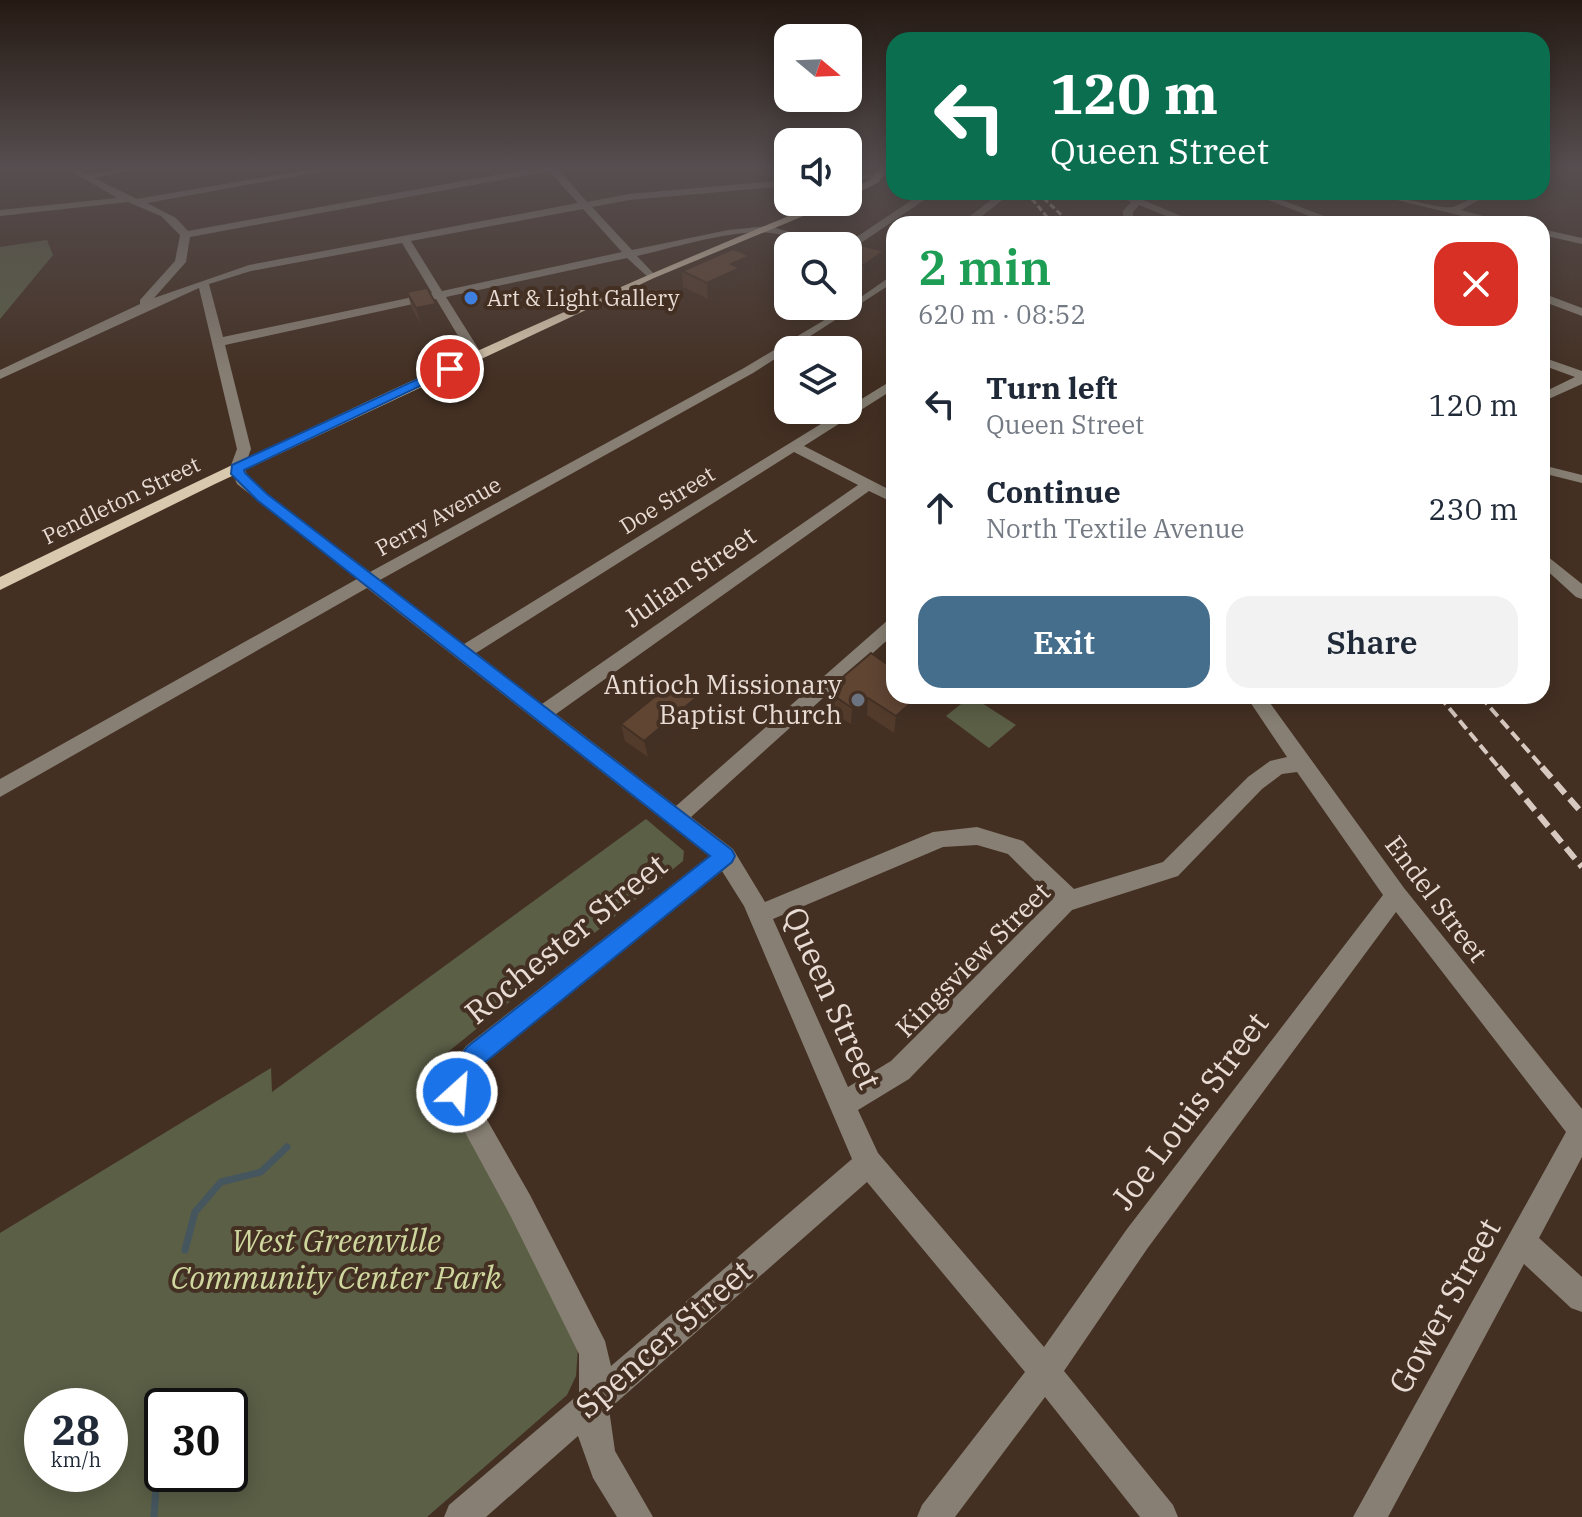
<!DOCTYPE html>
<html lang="en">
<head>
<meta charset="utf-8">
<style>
	body { margin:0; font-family:"IBM Plex Serif",serif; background:#f2f2f3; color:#1f2937; height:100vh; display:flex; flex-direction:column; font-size:30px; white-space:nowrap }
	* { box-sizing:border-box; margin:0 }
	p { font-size:26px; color:#747a83 }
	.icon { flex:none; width:44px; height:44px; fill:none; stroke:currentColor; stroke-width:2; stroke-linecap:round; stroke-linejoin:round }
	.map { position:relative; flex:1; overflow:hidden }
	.panel { position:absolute; left:886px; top:216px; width:664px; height:488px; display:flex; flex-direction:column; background:#fff; border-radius:24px; box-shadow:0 4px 20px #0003 }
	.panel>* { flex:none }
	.top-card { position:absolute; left:886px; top:32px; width:664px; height:168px; border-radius:24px; box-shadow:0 4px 20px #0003; background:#0b6e4f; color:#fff; overflow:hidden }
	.needle { width:52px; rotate:109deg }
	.fabs { position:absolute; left:774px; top:24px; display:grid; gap:16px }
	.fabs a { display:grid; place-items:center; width:88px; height:88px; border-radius:16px; background:#fff; box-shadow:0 4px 20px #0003; font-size:40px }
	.speed { position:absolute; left:24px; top:1388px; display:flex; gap:16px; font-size:40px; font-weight:700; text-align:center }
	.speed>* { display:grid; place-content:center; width:104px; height:104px; border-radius:50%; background:#fff; box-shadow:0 4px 20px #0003; line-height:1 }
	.speed small { font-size:20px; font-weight:400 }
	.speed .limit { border:4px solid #111; border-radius:12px; background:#fff; color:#111 }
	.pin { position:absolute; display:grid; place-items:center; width:68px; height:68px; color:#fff; margin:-34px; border:4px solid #fff; border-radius:50%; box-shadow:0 2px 8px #0007 }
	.me { position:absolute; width:88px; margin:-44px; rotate:26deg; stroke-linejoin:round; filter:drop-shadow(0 0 6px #0008) }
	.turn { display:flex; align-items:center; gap:28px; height:168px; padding:0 32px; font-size:36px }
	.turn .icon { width:104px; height:104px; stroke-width:2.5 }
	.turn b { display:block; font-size:56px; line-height:68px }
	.round { display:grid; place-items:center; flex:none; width:84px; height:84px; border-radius:24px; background:#f2f2f3 }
	.overview { display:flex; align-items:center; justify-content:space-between; height:136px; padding:0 32px }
	h1 { font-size:48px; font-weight:600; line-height:60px; color:#1e9e55 }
	.cta { display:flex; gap:16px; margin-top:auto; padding:16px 32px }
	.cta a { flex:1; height:92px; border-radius:24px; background:#456d8c; color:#fff; font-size:32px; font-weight:600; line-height:92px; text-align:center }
	.cta a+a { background:#f2f2f3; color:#1f2937 }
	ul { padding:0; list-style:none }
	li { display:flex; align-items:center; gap:24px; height:104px; padding:0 32px }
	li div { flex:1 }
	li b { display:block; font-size:30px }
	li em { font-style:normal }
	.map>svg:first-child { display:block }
</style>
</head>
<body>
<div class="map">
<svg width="1582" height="1517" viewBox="0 0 1582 1517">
	<rect width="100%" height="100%" fill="#443023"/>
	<path fill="#5b5f46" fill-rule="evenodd" d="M 47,240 L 53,255 L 0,319 L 0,247 Z
		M 971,696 L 1016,725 L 989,748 L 946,716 Z
		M 646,819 L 684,851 L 683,861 L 432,1065 L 480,1151 L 578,1348 L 576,1376 L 567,1395 L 427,1517 L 0,1517 L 0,1233 L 271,1068 L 272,1092 ZM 42,1406 L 110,1406 L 110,1474 L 42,1474 ZM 162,1406 L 230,1406 L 230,1474 L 162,1474 Z"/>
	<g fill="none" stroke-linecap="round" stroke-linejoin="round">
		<path stroke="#46565e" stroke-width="7" d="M 185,1250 L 195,1212 L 221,1182 L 261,1172 L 287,1147
			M 154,1517 L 160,1427"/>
		<path fill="#877f73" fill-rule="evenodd" d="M 0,168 L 12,168 L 0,173 Z
			M 66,168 L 77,168 L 86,174 L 141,168 L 94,178 L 137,199 L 318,168 L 341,168 L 147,203 L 176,218 L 188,231 L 533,168 L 557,168 L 587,202 L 629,194 L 788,180 L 788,186 L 629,200 L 592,207 L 632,250 L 728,230 L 769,226 L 837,246 C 814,246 794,236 771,233 C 737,228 672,248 637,256 L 656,276 L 650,279 L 627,258 L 446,297 L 483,356 L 482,359 L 472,359 L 436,299 L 225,345 L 251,449 L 244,468 L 251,482 L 370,572 L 744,368 L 848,306 L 894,274 L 894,282 L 753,373 L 380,580 L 464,644 L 894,379 L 894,389 L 804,446 L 894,492 L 894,503 L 869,491 L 556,714 L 676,806 L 888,620 L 894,618 L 894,634 L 691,817 L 733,849 L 765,902 L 933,832 L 977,827 L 1023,841 L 1074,889 L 1163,862 L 1248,777 L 1270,761 L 1287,757 L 1246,696 L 1265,696 L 1404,888 L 1582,1109 L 1582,1157 L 1539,1238 L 1582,1277 L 1582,1312 L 1571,1308 L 1524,1264 L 1388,1517 L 1353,1517 L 1566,1132 L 1396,912 L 1147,1249 L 1064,1371 L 1173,1505 L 1178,1517 L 1140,1517 L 1045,1397 L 955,1517 L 917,1517 L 922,1505 L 1025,1372 L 867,1182 L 609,1409 L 615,1451 L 653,1517 L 617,1517 L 593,1478 L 578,1436 L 486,1517 L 444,1517 L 449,1505 L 579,1394 L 579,1354 L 510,1215 L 448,1101 C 439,1081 455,1062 466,1046 L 709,856 L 367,588 L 0,797 L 0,779 L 357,579 L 237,484 L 230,468 L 237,449 L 199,288 L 0,379 L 0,370 L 140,304 L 140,300 L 175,261 L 180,235 L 161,216 L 128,202 L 0,216 L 0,210 L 117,198 ZM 549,171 L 578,203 L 249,265 L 154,298 L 186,262 L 190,237 ZM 583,209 L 622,252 L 442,291 L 411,241 ZM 402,243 L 432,293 L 223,337 L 209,284 L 251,271 ZM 794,452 L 858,485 L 542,704 L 476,653 ZM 1297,772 L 1383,895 L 1127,1229 L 1044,1347 L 878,1153 L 858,1110 L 909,1079 L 1072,910 L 1178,876 L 1262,789 L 1282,774 ZM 977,845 L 1008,854 L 1053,899 L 891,1061 L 848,1087 L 773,919 L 943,847 ZM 722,871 L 744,906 L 852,1159 L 611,1366 L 605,1341 L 530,1195 L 470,1090 L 473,1080 L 484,1064 Z
			M 1542,168 L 1547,168 L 1547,169 L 1542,172 Z
			M 883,173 L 880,178 L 848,181 L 848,175 Z
			M 924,192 L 936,192 L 852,249 L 843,246 Z
			M 996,192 L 1006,192 L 1006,197 L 972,224 L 960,224 L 996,196 Z
			M 1110,192 L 1124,192 L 1200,224 L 1186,224 L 1139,205 L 1133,212 L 1133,224 L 1123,224 L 1123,211 L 1131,202 Z
			M 1247,192 L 1261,192 L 1345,224 L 1330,224 Z
			M 1364,192 C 1385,192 1440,210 1452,207 C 1467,203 1476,192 1493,192 L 1461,210 L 1513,224 L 1495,224 Z
			M 1542,229 L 1582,238 L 1582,244 L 1542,235 Z
			M 1542,293 L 1582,308 L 1582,316 L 1542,301 Z
			M 1542,357 L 1582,371 L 1582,384 L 1542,402 L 1542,393 L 1575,377 L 1542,365 Z
			M 1542,465 L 1582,475 L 1582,483 L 1542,473 Z
			M 1542,552 L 1582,584 L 1582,599 L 1576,597 L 1542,566 Z"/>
		<path fill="#d9c9af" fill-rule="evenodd" d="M 879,168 L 888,168 L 879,182 L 848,198 L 848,191 L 873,178 Z
			M 823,202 L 837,202 L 654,278 L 215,484 L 0,590 L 0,577 C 271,445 544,315 823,202 Z"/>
		<path stroke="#d7c9c0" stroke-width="3" stroke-dasharray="6 3" stroke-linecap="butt" d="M 1037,192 L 1071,224
			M 1032,199 L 1053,224"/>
		<path stroke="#d7c9c0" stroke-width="4" stroke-dasharray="11 5" stroke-linecap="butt" d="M 1439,696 L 1500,769
			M 1480,696 L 1544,769"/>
		<path stroke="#d7c9c0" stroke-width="6" stroke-dasharray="14 7" stroke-linecap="butt" d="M 1499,767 L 1582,867
			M 1542,767 L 1582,813"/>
	</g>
	<path fill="#533b2c" d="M 848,246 L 884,251 L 882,267 L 863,281 L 848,277 Z
		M 682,271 L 750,271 L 740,276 L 740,284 L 708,299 L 683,287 Z
		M 407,292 L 436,304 L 441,320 L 421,325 L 412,308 Z
		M 830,688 L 922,707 L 894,733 L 867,715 L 857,723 L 851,724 L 829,710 Z
		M 697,697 L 699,714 L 648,757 L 625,741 L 621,724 Z"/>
	<path fill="#433024" d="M 884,251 L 882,267 L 863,281 L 864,265 Z
		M 750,256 L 750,271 L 740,276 L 740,284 L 708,299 L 707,283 L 731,264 Z
		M 436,304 L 441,320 L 421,325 L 416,308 Z
		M 919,696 L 924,696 L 922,707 L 894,733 L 896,716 Z
		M 697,697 L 699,714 L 648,757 L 644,741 Z
		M 868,698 L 867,715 L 857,723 L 851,724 L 852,708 Z"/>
	<path fill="#604533" stroke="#433024" stroke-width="2" d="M 852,243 L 884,251 L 864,265 L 848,261 L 848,246 L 847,246 Z
		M 733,249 L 750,256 L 731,264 L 740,268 L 707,283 L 682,271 Z
		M 427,288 L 436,304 L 416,308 L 407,292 Z
		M 871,653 L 894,669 L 894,696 L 919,696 L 896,716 L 868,698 L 859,706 L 852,708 L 830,693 L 833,690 L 830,688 Z
		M 673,682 L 697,697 L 644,741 L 621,724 Z"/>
	<linearGradient id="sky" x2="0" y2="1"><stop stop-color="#251a13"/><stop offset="0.44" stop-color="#564e50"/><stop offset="1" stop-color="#564e50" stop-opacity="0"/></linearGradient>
	<rect width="1582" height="381" fill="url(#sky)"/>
	<path fill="#1a73e8" stroke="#114b97" stroke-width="2" d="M 446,366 L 456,369 L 244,470 L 245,473 L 267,494 L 732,850 L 735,856 L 732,862 L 483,1064 L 471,1080 L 465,1101 L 457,1104 L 448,1101 C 440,1081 456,1063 467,1047 L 710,856 L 257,500 L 231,474 L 232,465 Z"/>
	<circle fill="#3f7fe0" stroke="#443023" stroke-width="3" cx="471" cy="298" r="8"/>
	<circle fill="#6b7280" stroke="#443023" stroke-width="3" cx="858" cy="700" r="8"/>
	<g text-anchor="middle" stroke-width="8" stroke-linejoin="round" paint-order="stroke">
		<g font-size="22" fill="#e9dcd4" stroke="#443023" text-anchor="start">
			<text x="487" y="306">Art &amp; Light Gallery</text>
		</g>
		<g font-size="22" fill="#e9dcd4" stroke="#443023">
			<text transform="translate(121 500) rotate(-26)" y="8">Pendleton Street</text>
			<text transform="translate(667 500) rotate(-32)" y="8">Doe Street</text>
			<text transform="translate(438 516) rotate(-29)" y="8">Perry Avenue</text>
		</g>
		<g font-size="26" fill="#e9dcd4" stroke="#443023">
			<text transform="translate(690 577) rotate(-35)" y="9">Julian Street</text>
			<text transform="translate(1436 899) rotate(53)" y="9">Endel Street</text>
			<text transform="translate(973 960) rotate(-45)" y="9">Kingsview Street</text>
		</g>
		<g font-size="26" fill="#e9dcd4" stroke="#443023" text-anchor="end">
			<text x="842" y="694">Antioch Missionary<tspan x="842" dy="30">Baptist Church</tspan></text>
		</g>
		<g font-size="32" fill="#e9dcd4" stroke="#443023">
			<text transform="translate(566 939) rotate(-39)" y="11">Rochester Street</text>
			<text transform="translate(832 998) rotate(66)" y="11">Queen Street</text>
			<text transform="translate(1190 1111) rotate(-53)" y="11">Joe Louis Street</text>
			<text transform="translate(1445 1306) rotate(-61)" y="11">Gower Street</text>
			<text transform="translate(664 1339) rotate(-41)" y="11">Spencer Street</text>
		</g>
		<g font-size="32" font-style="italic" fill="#ced79d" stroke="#443023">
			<text x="336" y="1252">West Greenville<tspan x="336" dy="37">Community Center Park</tspan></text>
		</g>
	</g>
</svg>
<div class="fabs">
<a><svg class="needle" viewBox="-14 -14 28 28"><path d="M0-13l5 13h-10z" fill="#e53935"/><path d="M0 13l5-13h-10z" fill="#747a83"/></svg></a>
<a><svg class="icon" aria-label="sound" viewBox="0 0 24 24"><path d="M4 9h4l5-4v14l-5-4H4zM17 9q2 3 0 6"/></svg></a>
<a><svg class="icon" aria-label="search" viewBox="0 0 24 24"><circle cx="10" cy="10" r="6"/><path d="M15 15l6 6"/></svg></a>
<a><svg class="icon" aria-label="layers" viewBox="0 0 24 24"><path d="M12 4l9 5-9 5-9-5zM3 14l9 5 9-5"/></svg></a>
</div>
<div class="speed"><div>28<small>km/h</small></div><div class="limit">30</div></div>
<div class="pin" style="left:450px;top:369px;background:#d93025"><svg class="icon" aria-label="arrive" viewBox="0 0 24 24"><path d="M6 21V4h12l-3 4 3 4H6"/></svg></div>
<svg class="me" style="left:457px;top:1092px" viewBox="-20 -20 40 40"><circle r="17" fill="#1a73e8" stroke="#fff" stroke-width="3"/><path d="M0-11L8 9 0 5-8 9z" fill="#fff"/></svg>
<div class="top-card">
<div class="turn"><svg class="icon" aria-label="left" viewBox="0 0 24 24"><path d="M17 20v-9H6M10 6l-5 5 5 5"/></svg><div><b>120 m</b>Queen Street</div></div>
</div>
<section class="panel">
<div class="overview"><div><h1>2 min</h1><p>620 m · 08:52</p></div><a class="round" style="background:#d93025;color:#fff"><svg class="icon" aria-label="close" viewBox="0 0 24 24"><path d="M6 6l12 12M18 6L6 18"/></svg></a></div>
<ul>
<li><svg class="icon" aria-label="left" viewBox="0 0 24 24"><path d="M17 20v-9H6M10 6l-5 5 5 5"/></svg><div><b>Turn left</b><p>Queen Street</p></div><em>120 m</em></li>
<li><svg class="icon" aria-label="ahead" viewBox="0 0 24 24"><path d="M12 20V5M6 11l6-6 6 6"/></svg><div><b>Continue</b><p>North Textile Avenue</p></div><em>230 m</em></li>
</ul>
<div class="cta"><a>Exit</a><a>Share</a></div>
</section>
</div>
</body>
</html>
